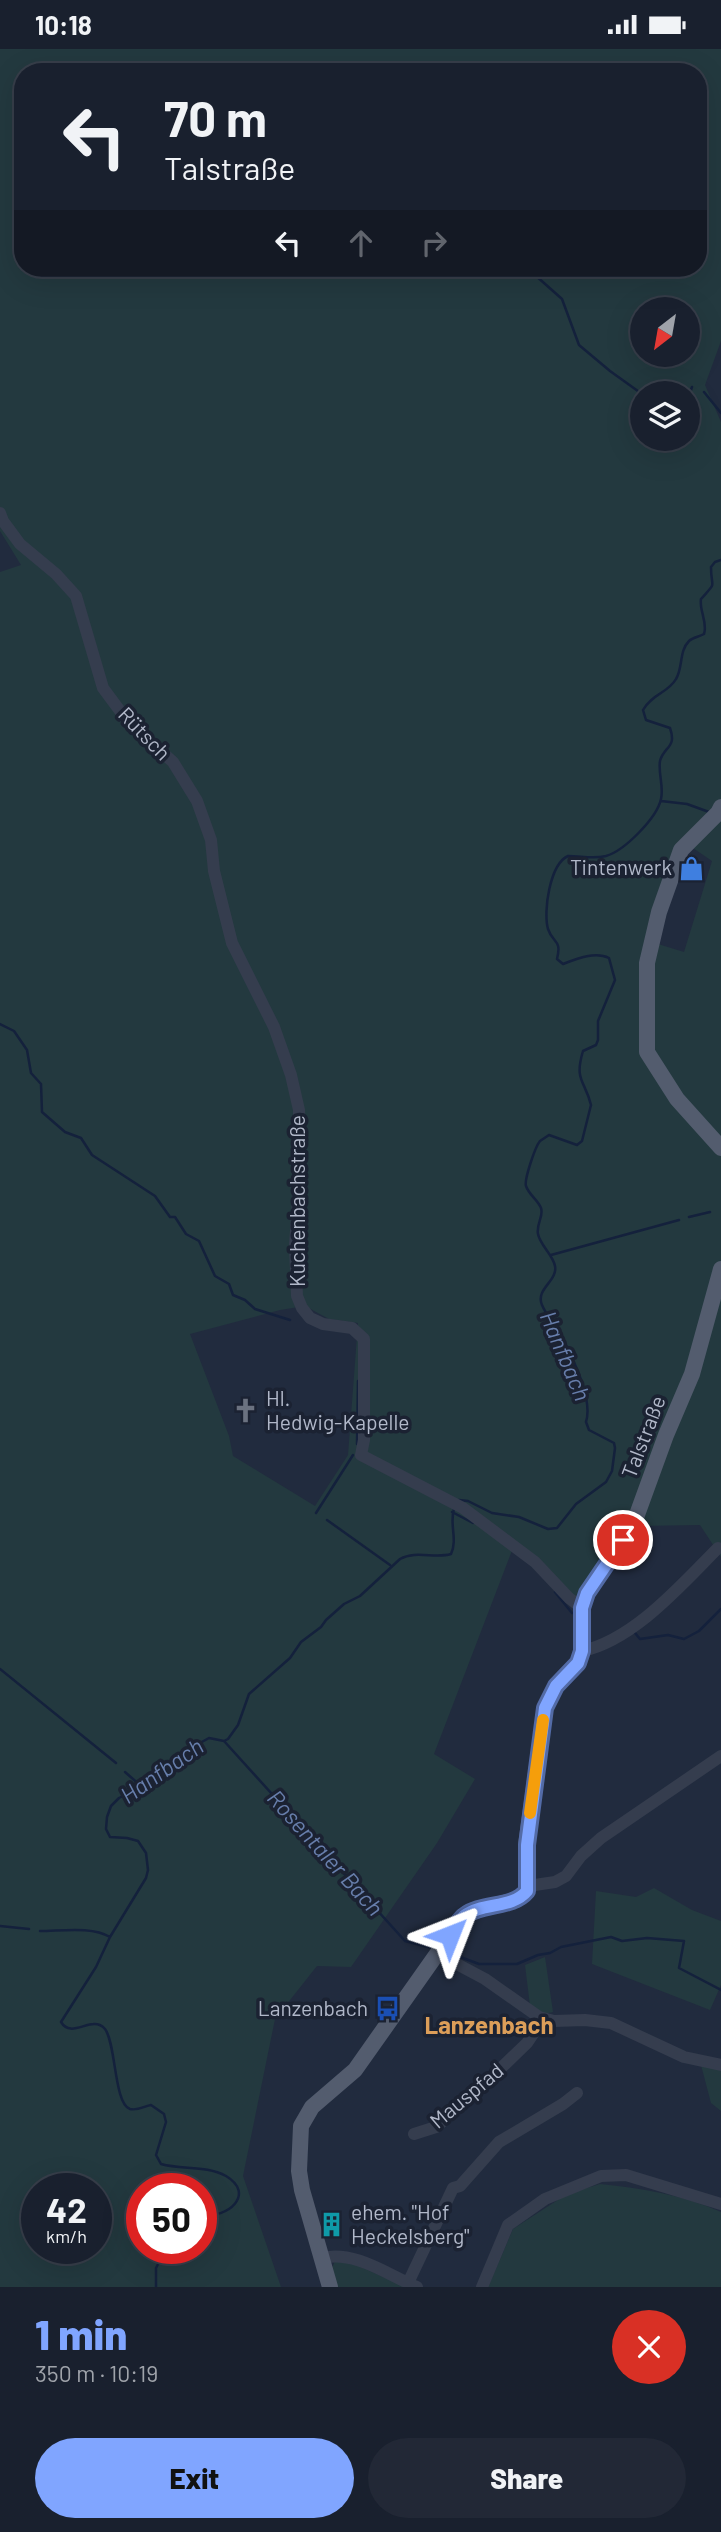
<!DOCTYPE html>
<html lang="en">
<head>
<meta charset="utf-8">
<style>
	body { margin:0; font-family:Barlow,sans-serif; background:#222836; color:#f1f3f6; height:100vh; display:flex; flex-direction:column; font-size:26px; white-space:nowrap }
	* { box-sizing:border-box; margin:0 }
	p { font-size:23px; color:#9fa3aa }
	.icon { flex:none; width:38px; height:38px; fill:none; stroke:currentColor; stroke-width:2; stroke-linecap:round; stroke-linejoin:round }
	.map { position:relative; height:2238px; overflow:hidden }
	.details { display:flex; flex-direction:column; background:#19202e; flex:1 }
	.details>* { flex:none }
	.banner { position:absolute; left:14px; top:14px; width:693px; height:214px; border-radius:28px; box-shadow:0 7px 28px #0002,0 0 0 2px #373e4a; background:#19202e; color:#f1f3f6; overflow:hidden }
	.needle { width:46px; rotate:211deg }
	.buttons { position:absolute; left:630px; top:248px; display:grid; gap:14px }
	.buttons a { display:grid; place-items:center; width:70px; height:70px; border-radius:50%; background:#19202e; box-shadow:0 7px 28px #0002,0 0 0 2px #373e4a; font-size:35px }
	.speed { position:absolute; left:21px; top:2124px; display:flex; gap:14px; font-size:35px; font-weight:700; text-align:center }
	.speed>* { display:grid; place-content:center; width:91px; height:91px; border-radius:50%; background:#19202e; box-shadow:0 7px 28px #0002,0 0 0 2px #373e4a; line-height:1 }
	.speed small { font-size:18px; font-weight:400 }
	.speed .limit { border:10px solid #d22; background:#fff; color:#111 }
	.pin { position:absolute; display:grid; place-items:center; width:60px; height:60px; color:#fff; margin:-30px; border:4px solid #fff; border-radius:50%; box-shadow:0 2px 7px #0007 }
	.me { position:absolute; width:77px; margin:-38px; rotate:45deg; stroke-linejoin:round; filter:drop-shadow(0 0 5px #0008) }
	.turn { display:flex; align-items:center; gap:24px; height:147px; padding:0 35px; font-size:32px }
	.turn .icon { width:91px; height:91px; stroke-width:2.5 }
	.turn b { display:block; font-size:49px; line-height:60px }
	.lanes { display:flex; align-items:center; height:66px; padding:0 35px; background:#0003; justify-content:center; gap:35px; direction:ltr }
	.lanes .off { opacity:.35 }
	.round { display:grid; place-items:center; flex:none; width:74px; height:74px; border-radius:37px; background:#222836 }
	.summary { display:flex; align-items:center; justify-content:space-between; height:119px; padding:0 35px }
	h1 { font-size:42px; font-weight:800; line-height:52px; color:#80a5ff }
	.action { display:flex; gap:14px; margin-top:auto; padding:14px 35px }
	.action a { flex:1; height:80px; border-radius:42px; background:#80a5ff; color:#111; font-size:28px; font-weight:800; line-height:80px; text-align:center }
	.action a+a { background:#222836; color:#f1f3f6 }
	.status { display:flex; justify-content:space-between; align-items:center; height:49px; padding:0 35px; background:#19202e; direction:ltr }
	.status svg { height:19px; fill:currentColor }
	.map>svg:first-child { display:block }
</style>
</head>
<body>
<div class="status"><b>10:18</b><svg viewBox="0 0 49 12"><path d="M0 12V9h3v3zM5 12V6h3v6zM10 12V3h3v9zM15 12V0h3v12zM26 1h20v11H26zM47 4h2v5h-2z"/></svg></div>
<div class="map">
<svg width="721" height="2238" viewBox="0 0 721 2238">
	<rect width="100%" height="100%" fill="#212b3e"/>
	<path fill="#23393f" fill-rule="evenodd" d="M 0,0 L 721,0 L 721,292 L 705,336 L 721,373 L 721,1508 L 700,1476 L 637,1477 L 587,1557 L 513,1499 L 434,1705 L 475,1730 L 437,1794 L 351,1918 L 317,1917 L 275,1970 L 243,2127 L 281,2238 L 0,2238 L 0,523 L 21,516 L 0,482 ZM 23,23 L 698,23 L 698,219 L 23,219 ZM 642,261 L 688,261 L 688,306 L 642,306 ZM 642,345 L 688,345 L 688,390 L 642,390 ZM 690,797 L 712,812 L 684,903 L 658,895 L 684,803 ZM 305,1257 L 329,1270 L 358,1274 L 348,1406 L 315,1457 L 233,1407 L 229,1387 L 190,1285 L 280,1261 ZM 37,2140 L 96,2140 L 96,2200 L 37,2200 ZM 142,2140 L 201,2140 L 201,2200 L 142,2200 Z
		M 654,1839 L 692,1861 L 721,1872 L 721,1936 L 710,1961 L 592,1915 L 596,1842 L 636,1848 Z
		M 545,1908 L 553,1963 L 545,1965 L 530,1957 L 525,1916 Z
		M 701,2016 L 721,2020 L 721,2062 L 711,2054 Z
		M 600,2135 C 642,2139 683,2146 721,2163 L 721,2238 L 488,2238 L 513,2180 L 567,2145 Z
		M 345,2211 L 406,2238 L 324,2238 L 335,2212 Z"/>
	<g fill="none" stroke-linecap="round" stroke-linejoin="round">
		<path stroke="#14213c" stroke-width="2.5" d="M 469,222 L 535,226 L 562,250 L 579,296 L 610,322 L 642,345
			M 704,343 L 721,364
			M 688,349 L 692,338
			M 661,752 L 687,755 L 709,763
			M 0,975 L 14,982 L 27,1001 L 31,1024 L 41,1035 L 42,1063 L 65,1083 L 81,1089 L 92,1106 L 155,1147 L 170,1168 L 175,1168 L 186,1185 L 199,1192 L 215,1227 L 229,1235 L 233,1246 L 245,1251 L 255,1260 L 290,1271
			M 689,1168 L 710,1163
			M 551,1206 L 679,1171
			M 357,1395 L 358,1332
			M 459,1451 L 468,1452 L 492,1464 L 519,1468 L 548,1480 L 557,1479 L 576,1455 L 606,1433 L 612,1422 L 615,1399 L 614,1394 L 589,1381 L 586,1373 C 593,1351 574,1312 564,1292 C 558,1280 547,1268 542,1256 C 535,1240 558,1232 555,1217 C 553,1206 540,1196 538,1185 C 536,1175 544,1167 541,1159 C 538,1151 529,1146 526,1137 C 524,1131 535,1098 540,1092 C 543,1090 546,1088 549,1086 L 577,1096 L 582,1092 L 591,1056 C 585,1031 574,1032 583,1002 L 596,996 L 598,991 L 598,972 L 615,931 L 609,909 C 595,902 576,910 563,915 L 557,910 C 562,890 553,895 548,880 C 543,862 550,815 568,807 C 581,807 593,810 606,807 C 624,802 657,769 661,750 C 664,738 658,724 660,712 C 664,697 677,699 670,679 L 646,671 L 643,661 C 652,645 668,644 676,630 C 683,619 679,602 689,592 C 693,588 699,588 704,585 C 708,573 699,562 701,550 C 718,531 711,541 711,518 L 715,513 L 721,511
			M 452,1463 L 473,1474
			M 316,1464 L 353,1406
			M 327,1471 L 390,1516
			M 555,1543 L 572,1564
			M 635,1584 L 640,1590 L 668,1586 L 684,1590 L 699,1582 L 721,1560
			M 0,1620 L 116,1714
			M 224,1692 L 405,1892 L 432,1899
			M 125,1723 L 141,1737
			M 0,1877 L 29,1880
			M 40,1882 C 61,1882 92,1877 110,1888
			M 447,1903 L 479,1915 L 517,1915 L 538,1906 L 550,1904 L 561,1898 L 611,1888 L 622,1892 L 647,1889 L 684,1892 L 679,1919 L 721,1941
			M 201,2166 C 228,2170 256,2145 226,2127 C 206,2116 182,2121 161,2115 L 156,2106 L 166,2073 L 164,2065 L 151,2056 C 145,2057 137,2062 130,2060 C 114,2055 116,1994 105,1980 C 92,1965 72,1991 61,1973 L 96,1918 L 110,1888 L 146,1829 L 148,1821 L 146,1804 L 138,1792 L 127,1789 L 110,1788 L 106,1780 L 107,1768 L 111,1757 L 119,1749 L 154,1731 L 173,1709 L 209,1689 L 224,1692 L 228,1690 L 238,1676 L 249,1645 L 290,1609 L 301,1593 L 321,1578 L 326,1571 L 344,1555 L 360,1547 L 400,1510 C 416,1501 435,1510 451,1505 C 458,1490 449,1475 454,1460
			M 156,2238 L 156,2219 L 166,2200"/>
		<path stroke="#353d4e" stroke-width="12" d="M 0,464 L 3,472 L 20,495 L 56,525 L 76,547 L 103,639 L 129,674 L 173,713 L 197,752 L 211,791 L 214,822 L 232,894 L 274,978 L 291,1026 L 299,1061 L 299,1135 L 295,1197 L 297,1247 L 302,1259 L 310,1269 L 323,1275 L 352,1279 L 364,1290 L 364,1391 L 361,1406 L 463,1459 L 535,1513 L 569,1549 L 582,1559
			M 582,1602 C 634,1591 682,1535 718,1499
			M 528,1837 L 555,1833 L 566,1827 L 581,1807 L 601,1789 L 721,1707
			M 438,1905 L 485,1930 L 539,1968 L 554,1972 L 585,1971 L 611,1974 L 684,2008 L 721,2016
			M 414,2085 L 436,2078 L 473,2046 L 527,1994 L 537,1979 L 539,1968
			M 322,2209 C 355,2201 388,2226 417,2238
			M 408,2234 L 453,2139 L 460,2137 L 499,2093 L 563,2055 L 577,2044
			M 482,2238 L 508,2176 L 545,2150 L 601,2127 L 626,2126 L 721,2155"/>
		<path stroke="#535c6e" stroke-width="16" d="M 721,758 L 718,764 L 681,801 L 659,863 L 647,914 L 647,1003 L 677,1050 L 721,1099
			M 330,2238 L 302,2141 L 299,2122 L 301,2077 L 312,2058 L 355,2021 L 463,1868 L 482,1859 L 516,1851 L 527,1842 L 526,1796 L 545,1659 L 556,1637 L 578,1614 L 582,1602 L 582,1559 L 587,1544 L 634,1474 L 666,1386 L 692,1325 L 721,1220"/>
	</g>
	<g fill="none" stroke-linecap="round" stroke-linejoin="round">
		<defs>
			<path id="route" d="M 450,1886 C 454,1881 458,1872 464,1867 C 482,1853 512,1860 527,1842 L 527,1796 L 545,1659 L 556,1637 L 578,1614 L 582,1602 L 582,1559 L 587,1544 L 623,1491"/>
		</defs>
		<use href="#route" stroke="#536ba6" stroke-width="18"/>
		<use href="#route" stroke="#80a5ff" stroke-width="12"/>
		<path stroke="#f59e0b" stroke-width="12" d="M 530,1764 L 543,1671"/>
	</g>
	<defs>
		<symbol id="shop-bare" viewBox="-9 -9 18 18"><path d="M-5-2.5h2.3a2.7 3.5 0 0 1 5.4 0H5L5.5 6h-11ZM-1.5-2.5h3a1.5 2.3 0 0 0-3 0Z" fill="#3f7fe0" stroke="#1b2232" stroke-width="2.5" paint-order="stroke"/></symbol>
		<symbol id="church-bare" viewBox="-9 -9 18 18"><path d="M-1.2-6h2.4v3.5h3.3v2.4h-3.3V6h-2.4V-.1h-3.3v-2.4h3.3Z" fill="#6b7280" stroke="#1b2232" stroke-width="2.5" paint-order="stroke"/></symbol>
		<symbol id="bus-bare" viewBox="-9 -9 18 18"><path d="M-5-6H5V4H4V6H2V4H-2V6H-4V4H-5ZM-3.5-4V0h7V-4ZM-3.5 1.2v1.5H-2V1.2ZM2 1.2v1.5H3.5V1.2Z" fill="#1a4fb4" stroke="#1b2232" stroke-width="2.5" paint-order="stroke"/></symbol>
		<symbol id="building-bare" viewBox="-9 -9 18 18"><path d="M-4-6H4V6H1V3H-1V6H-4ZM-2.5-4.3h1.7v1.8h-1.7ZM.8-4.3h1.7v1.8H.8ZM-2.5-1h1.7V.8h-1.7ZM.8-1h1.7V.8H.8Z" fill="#0f9aa8" stroke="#1b2232" stroke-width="2.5" paint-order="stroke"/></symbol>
	</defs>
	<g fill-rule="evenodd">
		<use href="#shop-bare" x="674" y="802" width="35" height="35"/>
		<use href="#church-bare" x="228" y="1344" width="35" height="35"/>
		<use href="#bus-bare" x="370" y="1942" width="35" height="35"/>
		<use href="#building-bare" x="314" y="2158" width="35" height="35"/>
	</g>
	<g text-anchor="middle" stroke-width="7" stroke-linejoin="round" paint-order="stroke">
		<g font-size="21" fill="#b1b8c9" stroke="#1b2232">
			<text transform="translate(144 685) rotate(46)" y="7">Rütsch</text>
			<text transform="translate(298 1152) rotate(-90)" y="7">Kuchenbachstraße</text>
			<text transform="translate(644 1388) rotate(-69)" y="7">Talstraße</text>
			<text transform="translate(467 2047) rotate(-40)" y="7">Mauspfad</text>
		</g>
		<g font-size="21" fill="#b1b8c9" stroke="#1b2232" text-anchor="end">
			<text x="672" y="826">Tintenwerk</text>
			<text x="266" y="1357" text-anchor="start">Hl.<tspan x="266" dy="24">Hedwig-Kapelle</tspan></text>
			<text x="368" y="1967">Lanzenbach</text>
			<text x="351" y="2171" text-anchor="start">ehem. "Hof<tspan x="351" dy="24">Heckelsberg"</tspan></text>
		</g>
		<g font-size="23" font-style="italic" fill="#677eab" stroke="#1b2232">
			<text transform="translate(565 1307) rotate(67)" y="8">Hanfbach</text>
			<text transform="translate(162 1722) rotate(-35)" y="8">Hanfbach</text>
			<text transform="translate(325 1804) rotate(48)" y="8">Rosentaler Bach</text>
		</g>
		<g font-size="24" font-weight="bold" fill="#dc9e59" stroke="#1b2232">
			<text x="489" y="1985">Lanzenbach</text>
		</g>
	</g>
</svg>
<div class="buttons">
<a><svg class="needle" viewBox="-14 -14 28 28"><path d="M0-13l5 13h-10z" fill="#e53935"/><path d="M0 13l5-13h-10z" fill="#9fa3aa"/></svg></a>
<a><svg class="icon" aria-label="layers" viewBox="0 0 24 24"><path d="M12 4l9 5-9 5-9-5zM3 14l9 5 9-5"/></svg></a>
</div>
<div class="speed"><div>42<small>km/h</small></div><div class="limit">50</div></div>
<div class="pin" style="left:623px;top:1491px;background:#d93025"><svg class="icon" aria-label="arrive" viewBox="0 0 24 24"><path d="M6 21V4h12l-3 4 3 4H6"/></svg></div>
<svg class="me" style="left:450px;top:1886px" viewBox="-20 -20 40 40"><path d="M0-17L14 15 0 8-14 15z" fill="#80a5ff" stroke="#fff" stroke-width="4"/></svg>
<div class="banner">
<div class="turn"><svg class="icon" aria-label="left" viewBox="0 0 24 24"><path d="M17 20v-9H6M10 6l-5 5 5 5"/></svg><div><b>70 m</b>Talstraße</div></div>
<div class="lanes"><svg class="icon" aria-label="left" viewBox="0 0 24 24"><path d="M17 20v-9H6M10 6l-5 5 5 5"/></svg><svg class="icon off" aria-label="ahead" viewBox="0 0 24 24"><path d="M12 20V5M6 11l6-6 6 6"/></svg><svg class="icon off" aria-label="right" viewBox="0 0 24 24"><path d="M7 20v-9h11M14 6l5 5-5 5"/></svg></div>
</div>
</div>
<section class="details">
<div class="summary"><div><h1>1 min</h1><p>350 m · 10:19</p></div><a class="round" style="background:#d93025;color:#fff"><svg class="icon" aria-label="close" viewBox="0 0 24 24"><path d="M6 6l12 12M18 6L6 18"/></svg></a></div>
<div class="action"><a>Exit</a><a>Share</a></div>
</section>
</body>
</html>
